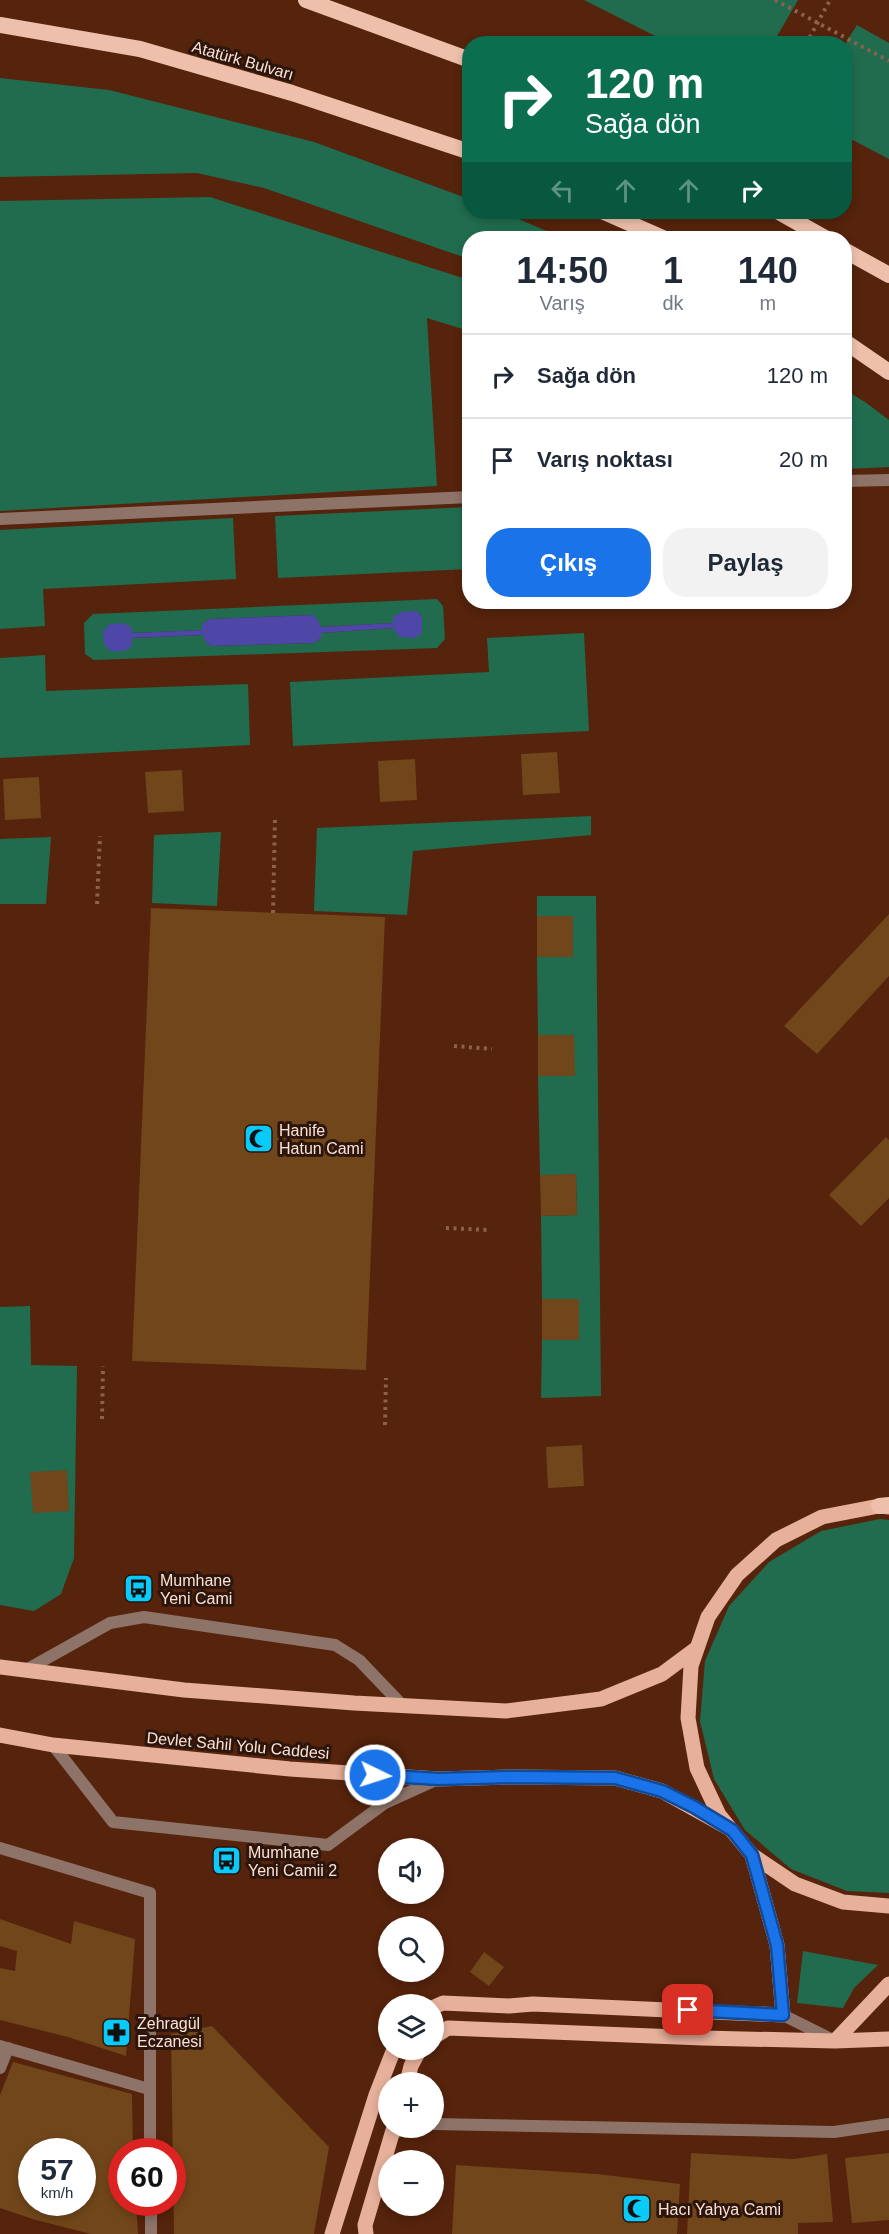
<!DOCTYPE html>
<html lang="tr">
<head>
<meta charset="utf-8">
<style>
	body { margin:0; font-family:Arial,sans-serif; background:#f2f2f3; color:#1f2937; height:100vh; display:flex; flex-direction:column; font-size:22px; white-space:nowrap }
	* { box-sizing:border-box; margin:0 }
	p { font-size:20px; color:#747a83 }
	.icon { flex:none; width:33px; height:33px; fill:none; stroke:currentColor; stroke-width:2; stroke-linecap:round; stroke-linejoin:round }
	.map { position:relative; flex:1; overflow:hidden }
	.details { position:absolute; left:462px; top:231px; width:390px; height:378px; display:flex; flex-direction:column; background:#fff; border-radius:24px; box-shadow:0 3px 9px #0003 }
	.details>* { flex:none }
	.hud { position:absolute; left:462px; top:36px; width:390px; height:183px; border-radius:24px; box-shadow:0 3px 9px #0003; background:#0b6e4f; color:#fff; overflow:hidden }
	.buttons { position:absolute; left:378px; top:1838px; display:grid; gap:12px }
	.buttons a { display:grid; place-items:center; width:66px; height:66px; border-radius:50%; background:#fff; box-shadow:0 3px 9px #0003; font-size:30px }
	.speed { position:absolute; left:18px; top:2138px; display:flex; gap:12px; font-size:30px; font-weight:700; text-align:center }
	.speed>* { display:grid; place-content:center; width:78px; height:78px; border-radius:50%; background:#fff; box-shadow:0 3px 9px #0003; line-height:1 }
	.speed small { font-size:15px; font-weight:400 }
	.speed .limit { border:9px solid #d22; background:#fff; color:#111 }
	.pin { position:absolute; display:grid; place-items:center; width:51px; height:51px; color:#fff; margin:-26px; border-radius:12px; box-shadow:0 3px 9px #0006 }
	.me { position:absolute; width:66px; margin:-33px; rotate:94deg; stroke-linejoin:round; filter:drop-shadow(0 0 4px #0008) }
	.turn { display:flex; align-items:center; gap:21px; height:126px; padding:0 24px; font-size:27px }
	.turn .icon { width:78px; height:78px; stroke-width:2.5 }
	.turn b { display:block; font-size:42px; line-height:51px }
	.lanes { display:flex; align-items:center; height:57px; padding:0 24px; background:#0003; justify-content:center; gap:30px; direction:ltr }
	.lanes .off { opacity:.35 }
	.eta { display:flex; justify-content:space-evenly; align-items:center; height:102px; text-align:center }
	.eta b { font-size:36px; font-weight:700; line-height:42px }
	.button { display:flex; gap:12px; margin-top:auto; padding:12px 24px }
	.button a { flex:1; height:69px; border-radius:24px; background:#1a73e8; color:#fff; font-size:24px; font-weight:700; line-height:69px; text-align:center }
	.button a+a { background:#f2f2f3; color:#1f2937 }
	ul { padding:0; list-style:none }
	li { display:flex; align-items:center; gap:18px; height:84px; padding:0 24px; border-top:2px solid #e0e1e3 }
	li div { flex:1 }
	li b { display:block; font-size:22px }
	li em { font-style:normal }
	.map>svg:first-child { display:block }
</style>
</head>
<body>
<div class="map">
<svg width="889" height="2234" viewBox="0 0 889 2234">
	<rect width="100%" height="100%" fill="#56230c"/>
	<path fill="#216c4e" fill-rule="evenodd" d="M 584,0 L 798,0 L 773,43 L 669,43 Z
		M 857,25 L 889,43 L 889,159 L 845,136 L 845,44 Z
		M 0,78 L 109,90 L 314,142 L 469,199 L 470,212 L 502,212 L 563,238 L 470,238 L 469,259 L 264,188 L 197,173 L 0,177 Z
		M 210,197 L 469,280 L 469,331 L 427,318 L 437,486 L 0,511 L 0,201 Z
		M 845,390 L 865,402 L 889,420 L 889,467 L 845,469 Z
		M 469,507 L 469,569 L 278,578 L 275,516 Z
		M 233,518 L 236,579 L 43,589 L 45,626 L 0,629 L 0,530 Z
		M 437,599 L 443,606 L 445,639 L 437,648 L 94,660 L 85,654 L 84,623 L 93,614 ZM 417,611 L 422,617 L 422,632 L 394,628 L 321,633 L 321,638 L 314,643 L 211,646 L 204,640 L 204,635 L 132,638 L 132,628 L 132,633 L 202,630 L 202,624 L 210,619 L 312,615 L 319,621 L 319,627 L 394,623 Z
		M 489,602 L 584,602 L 490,607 Z
		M 584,633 L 589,731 L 293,746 L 290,682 L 489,672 L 487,638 Z
		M 45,655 L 46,691 L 248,684 L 250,745 L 0,758 L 0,658 Z
		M 591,816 L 591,835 L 413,851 L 407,915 L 314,911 L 317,828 Z
		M 221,832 L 217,906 L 152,903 L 154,835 Z
		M 51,837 L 46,904 L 0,904 L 0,839 Z
		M 537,896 L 596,896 L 601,1396 L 541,1398 L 542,1340 L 578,1340 L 542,1299 L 541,1216 L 577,1215 L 576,1175 L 540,1175 L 538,1076 L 574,1076 L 574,1035 L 538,1035 L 537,957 L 573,957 L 573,916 L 537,916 Z
		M 30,1306 L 31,1365 L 77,1366 L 74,1558 L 61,1594 L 34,1611 L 0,1605 L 0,1307 Z
		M 880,1519 L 889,1520 L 889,1893 L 847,1891 L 791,1869 L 745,1830 L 714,1779 L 700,1721 L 705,1661 L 729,1606 L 769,1562 L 821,1531 Z
		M 803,1951 L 878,1965 L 854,1988 L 843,2008 L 797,2003 Z"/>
	<path fill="#4f47a7" d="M 417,611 L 422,617 L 422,633 L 415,638 L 399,637 L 393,628 L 321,633 L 321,638 L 314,643 L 211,646 L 204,640 L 204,635 L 132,638 L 132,646 L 124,651 L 110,651 L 104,644 L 103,631 L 110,624 L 124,623 L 132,628 L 132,633 L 202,630 L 202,624 L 210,619 L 313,615 L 319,621 L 320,627 L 393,623 L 393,617 L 401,612 Z"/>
	<path fill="#71461a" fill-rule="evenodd" d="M 557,752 L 560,793 L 523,795 L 521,754 Z
		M 415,759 L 417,800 L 380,802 L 378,761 Z
		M 182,770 L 184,811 L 148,813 L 145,772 Z
		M 39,777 L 41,818 L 5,820 L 3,779 Z
		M 151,908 L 385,917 L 366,1370 L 132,1361 Z
		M 889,914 L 889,976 L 817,1054 L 784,1026 Z
		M 537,916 L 573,916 L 573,957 L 537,957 Z
		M 538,1035 L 574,1035 L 575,1076 L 538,1076 Z
		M 886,1137 L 889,1140 L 889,1198 L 861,1226 L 829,1195 Z
		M 576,1174 L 577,1215 L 541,1216 L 540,1175 Z
		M 542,1299 L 579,1299 L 579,1340 L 542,1340 Z
		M 582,1445 L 584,1486 L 548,1488 L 546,1447 Z
		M 67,1470 L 69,1511 L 33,1513 L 30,1472 Z
		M 0,1919 L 71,1944 L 74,1921 L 135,1939 L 126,2056 L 68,2037 L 0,2020 L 0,1968 L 15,1971 L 17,1951 L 0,1946 Z
		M 484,1952 L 504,1967 L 489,1986 L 470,1972 Z
		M 212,2026 L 329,2147 L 314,2234 L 174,2234 L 171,2034 Z
		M 13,2062 L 132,2094 L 133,2151 L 122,2151 L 122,2202 L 136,2202 L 138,2234 L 91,2234 L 36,2220 L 0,2208 L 0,2095 ZM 32,2151 L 82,2151 L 82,2202 L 32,2202 Z
		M 691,2153 L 794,2159 L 827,2154 L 833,2222 L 798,2223 L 798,2234 L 687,2234 Z
		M 889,2153 L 889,2220 L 852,2223 L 845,2158 Z
		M 456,2165 L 597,2174 L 680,2184 L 677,2234 L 452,2234 Z"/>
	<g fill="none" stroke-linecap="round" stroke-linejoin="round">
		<path stroke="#8c614e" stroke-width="4" stroke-dasharray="3 4.5" stroke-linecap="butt" d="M 775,0 L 889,61
			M 806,44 L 830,0
			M 97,904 L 100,836
			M 273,913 L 275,818
			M 454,1046 L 492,1049
			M 446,1228 L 487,1230
			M 102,1419 L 103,1366
			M 385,1425 L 386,1378"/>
		<path stroke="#8d7368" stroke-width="12" d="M 844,481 L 889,480
			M 0,519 L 470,497
			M 26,1670 L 110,1623 L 144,1617 L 335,1645 L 359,1660 L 403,1706
			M 53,1745 L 113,1822 L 328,1845 L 385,1803 L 438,1779
			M 0,2068 L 8,2048"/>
		<path stroke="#8d7368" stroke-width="12" d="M 0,1848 L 150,1893 L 150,2151
			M 0,2046 L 149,2089
			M 434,2124 L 834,2132 L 889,2124
			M 392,2133 L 418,2127
			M 151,2202 L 151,2234"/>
		<path stroke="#8d7368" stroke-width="12" d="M 783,2015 L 833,2040"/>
		<path stroke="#e6b09a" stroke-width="15" d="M 889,1507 L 879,1506 L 822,1517 L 776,1540 L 737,1575 L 708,1617 L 691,1666 L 688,1718 L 697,1768 L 719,1815 L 752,1855 L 795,1884 L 843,1902 L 889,1906
			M 0,1667 L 184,1690 L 354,1703 L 506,1711 L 601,1699 L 662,1674 L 697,1648
			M 0,1735 L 53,1745 L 290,1769 L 438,1779 L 514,1777 L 615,1778 L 662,1791 L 732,1830
			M 434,2007 L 443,2003 L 509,2006 L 533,2004 L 783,2015 L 777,1945 L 752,1855
			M 434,2037 L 448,2028 L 703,2038 L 835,2041 L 889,2039
			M 835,2041 L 889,1984
			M 407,2082 L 411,2066 L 420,2049
			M 332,2234 L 376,2095 L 394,2049
			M 366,2234 L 365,2225 L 394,2127"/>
		<path stroke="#eec0ac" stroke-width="16" d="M 306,0 L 470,60
			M 0,25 L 140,49 L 292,93 L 470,152
			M 604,212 L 663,238
			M 779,212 L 825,238
			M 844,250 L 889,275
			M 844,341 L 889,372
			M 879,1506 L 889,1505"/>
	</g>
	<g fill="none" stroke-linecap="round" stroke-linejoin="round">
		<defs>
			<path id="route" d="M 375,1775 L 438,1779 L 514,1777 L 615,1778 L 662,1791 L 694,1807 L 732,1830 L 752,1855 L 777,1945 L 783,2015 L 688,2010"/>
		</defs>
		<use href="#route" stroke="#114b97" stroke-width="15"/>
		<use href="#route" stroke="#1a73e8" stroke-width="10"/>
	</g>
	<defs>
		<symbol id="mosque-square" viewBox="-11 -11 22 22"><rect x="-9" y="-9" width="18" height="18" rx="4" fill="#09cbfa" stroke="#2c150b"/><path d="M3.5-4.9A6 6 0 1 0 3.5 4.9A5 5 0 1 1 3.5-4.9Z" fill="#111"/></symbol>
		<symbol id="bus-square" viewBox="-11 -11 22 22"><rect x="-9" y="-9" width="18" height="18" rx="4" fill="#09cbfa" stroke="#2c150b"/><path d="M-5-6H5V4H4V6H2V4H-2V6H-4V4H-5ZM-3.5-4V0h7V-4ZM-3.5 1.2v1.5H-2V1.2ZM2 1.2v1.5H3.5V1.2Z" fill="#111"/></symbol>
		<symbol id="pharmacy-square" viewBox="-11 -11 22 22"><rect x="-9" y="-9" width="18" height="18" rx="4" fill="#09cbfa" stroke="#2c150b"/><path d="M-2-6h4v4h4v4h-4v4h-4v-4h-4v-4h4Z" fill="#111"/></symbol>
	</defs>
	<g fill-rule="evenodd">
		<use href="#mosque-square" x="242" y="1122" width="33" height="33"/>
		<use href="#bus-square" x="122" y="1572" width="33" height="33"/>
		<use href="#bus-square" x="210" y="1844" width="33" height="33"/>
		<use href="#pharmacy-square" x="100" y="2016" width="33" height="33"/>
		<use href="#mosque-square" x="620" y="2192" width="33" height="33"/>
	</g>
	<g text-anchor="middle" stroke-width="6" stroke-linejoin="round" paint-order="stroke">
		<g font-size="16" fill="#fce1d7" stroke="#2c150b">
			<text transform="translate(243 60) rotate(16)" y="6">Atatürk Bulvarı</text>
			<text transform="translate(238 1745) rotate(5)" y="6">Devlet Sahil Yolu Caddesi</text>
		</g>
		<g font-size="16" fill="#fce1d7" stroke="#2c150b" text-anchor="start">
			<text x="279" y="1136">Hanife<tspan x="279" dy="18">Hatun Cami</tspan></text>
			<text x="160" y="1586">Mumhane<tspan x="160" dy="18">Yeni Cami</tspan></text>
			<text x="248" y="1858">Mumhane<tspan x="248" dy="18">Yeni Camii 2</tspan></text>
			<text x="137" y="2029">Zehragül<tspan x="137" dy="18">Eczanesi</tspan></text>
			<text x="658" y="2215">Hacı Yahya Cami</text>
		</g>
	</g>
</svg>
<div class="buttons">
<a><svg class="icon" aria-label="sound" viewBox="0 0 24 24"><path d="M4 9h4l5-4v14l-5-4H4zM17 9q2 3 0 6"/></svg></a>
<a><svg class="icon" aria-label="search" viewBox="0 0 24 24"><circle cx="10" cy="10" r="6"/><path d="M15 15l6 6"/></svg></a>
<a><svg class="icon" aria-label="layers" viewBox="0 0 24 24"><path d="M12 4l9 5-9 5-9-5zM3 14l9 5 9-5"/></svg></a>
<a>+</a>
<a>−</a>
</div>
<div class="speed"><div>57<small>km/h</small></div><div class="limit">60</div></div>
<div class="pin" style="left:688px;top:2010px;background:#d93025"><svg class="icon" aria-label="arrive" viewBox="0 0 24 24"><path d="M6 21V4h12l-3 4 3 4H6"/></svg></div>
<svg class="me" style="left:375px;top:1775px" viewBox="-20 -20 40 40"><circle r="17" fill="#1a73e8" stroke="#fff" stroke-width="3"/><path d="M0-11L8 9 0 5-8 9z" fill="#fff"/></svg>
<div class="hud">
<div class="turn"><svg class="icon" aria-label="right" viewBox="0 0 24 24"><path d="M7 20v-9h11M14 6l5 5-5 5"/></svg><div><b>120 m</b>Sağa dön</div></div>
<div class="lanes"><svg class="icon off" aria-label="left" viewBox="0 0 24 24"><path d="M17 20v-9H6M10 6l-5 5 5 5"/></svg><svg class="icon off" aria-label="ahead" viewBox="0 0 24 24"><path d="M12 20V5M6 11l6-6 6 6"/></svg><svg class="icon off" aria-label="ahead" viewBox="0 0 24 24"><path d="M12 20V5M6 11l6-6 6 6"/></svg><svg class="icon" aria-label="right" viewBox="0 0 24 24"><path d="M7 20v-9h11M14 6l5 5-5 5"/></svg></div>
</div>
<section class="details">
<div class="eta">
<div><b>14:50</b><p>Varış</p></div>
<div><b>1</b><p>dk</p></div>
<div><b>140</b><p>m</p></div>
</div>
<ul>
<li><svg class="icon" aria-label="right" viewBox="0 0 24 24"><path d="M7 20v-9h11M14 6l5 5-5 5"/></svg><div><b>Sağa dön</b></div><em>120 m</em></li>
<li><svg class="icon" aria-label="arrive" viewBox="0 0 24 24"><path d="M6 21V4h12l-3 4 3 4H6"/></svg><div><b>Varış noktası</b></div><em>20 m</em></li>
</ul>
<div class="button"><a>Çıkış</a><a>Paylaş</a></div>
</section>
</div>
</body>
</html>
